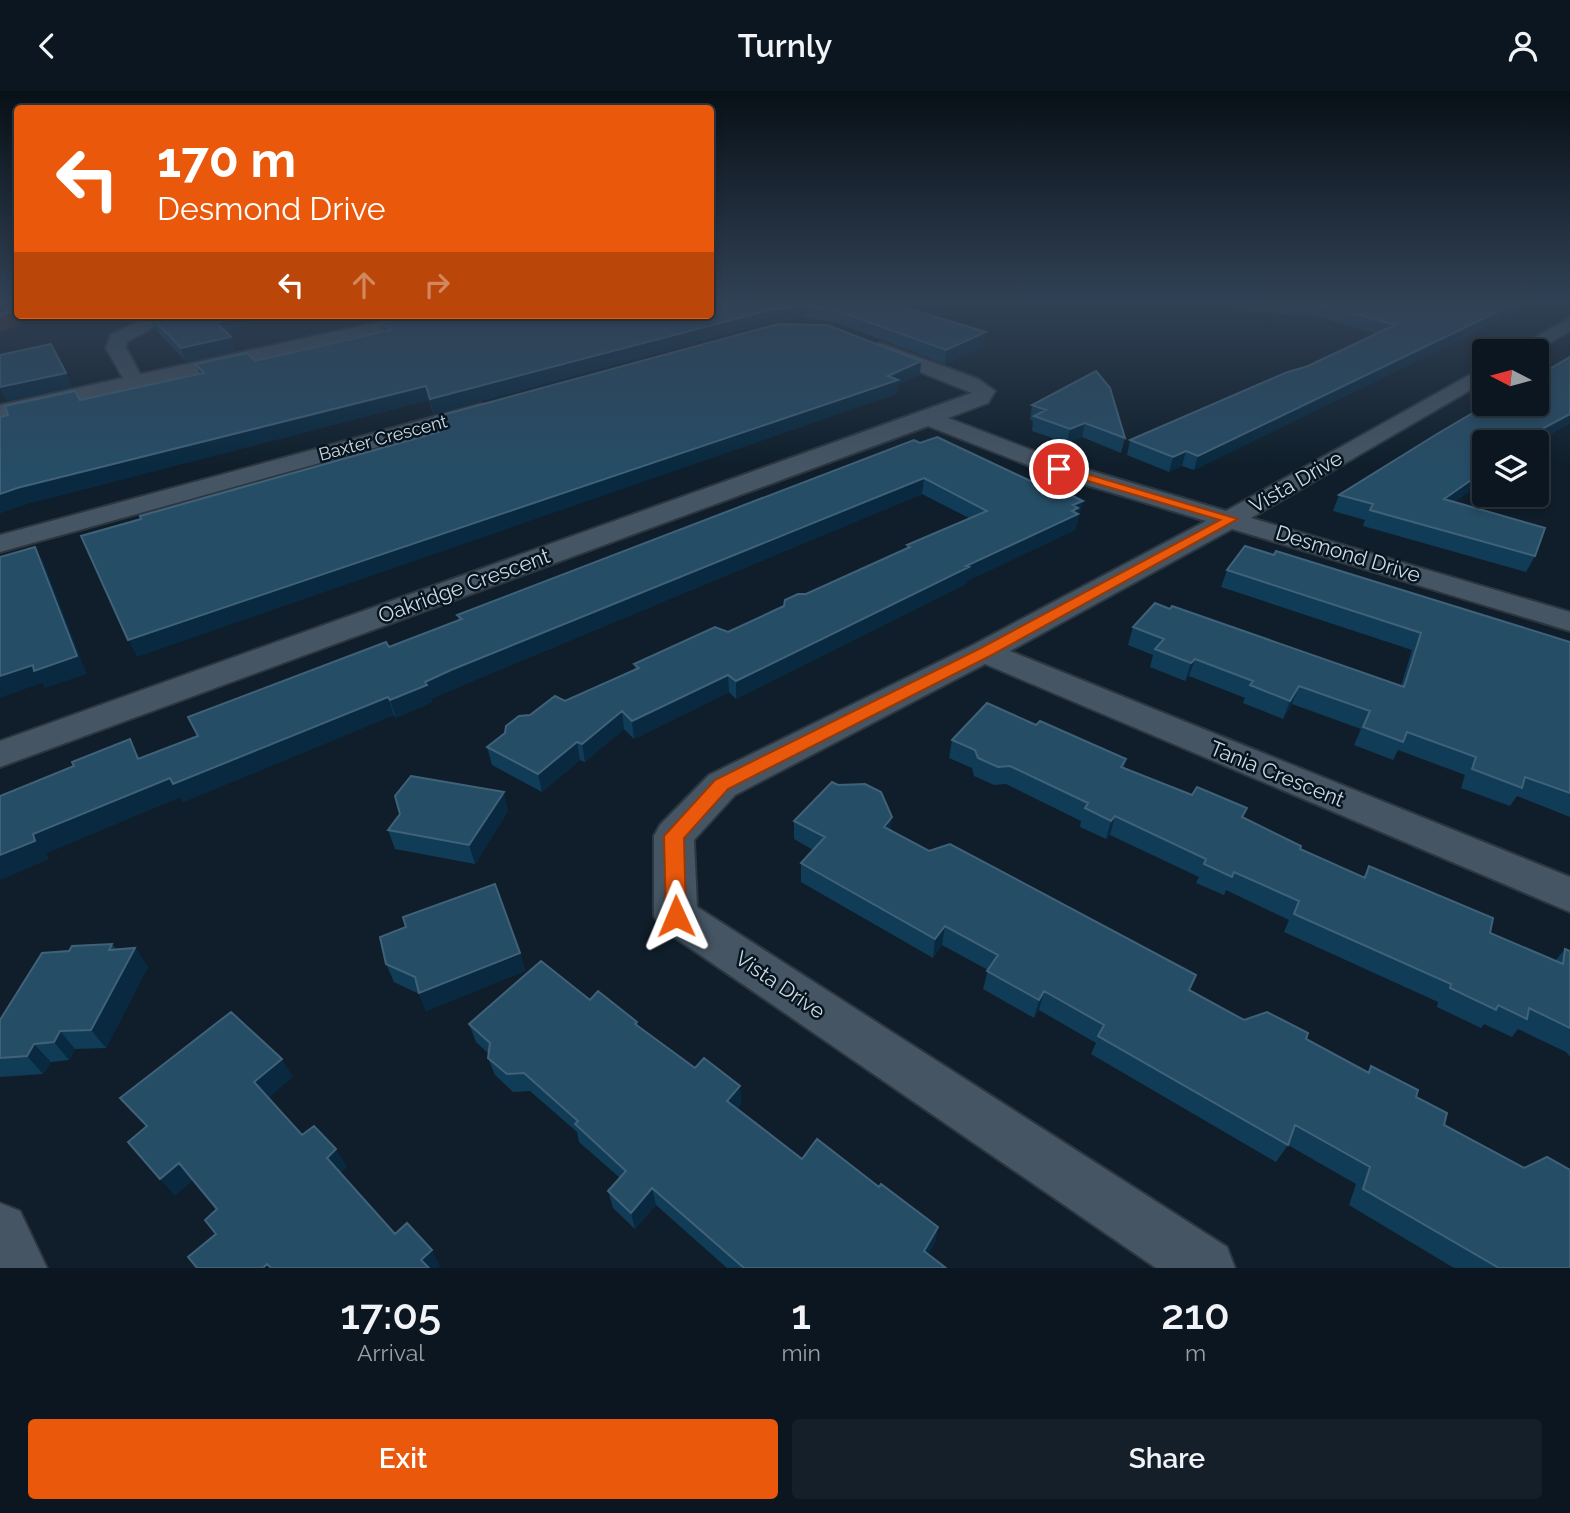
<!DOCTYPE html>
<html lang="en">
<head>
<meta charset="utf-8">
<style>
	body { margin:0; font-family:Raleway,sans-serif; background:#141f29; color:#f1f3f6; height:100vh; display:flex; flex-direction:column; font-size:26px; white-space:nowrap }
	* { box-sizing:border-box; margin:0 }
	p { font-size:23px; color:#9a9fa5 }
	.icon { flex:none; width:38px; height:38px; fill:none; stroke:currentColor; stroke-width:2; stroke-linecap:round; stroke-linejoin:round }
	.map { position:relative; height:1177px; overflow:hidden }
	.details { display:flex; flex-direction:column; background:#0b1620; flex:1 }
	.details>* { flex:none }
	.banner { position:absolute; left:14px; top:14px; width:700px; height:214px; border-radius:7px; box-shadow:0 4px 10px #0003,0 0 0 2px #2b353e; background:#ea580c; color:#fff; overflow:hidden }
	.needle { width:46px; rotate:276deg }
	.buttons { position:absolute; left:1472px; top:248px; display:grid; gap:14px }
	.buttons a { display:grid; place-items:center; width:77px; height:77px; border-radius:7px; background:#0b1620; box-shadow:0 4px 10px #0003,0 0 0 2px #2b353e; font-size:35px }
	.pin { position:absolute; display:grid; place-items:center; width:60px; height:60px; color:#fff; margin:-30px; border:4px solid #fff; border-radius:50%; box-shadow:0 2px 7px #0007 }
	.me { position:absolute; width:77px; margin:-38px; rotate:359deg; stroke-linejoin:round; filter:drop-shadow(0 0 5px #0008) }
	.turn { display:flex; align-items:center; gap:24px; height:147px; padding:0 28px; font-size:32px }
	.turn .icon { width:91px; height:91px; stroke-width:2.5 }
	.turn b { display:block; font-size:49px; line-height:60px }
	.lanes { display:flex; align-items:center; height:66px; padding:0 28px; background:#0003; justify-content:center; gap:35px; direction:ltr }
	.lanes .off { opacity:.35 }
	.eta { display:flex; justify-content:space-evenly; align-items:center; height:119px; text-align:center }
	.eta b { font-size:42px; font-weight:600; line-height:49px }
	.cta { display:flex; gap:14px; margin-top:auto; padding:14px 28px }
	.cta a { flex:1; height:80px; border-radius:7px; background:#ea580c; color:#fff; font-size:28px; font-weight:600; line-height:80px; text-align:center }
	.cta a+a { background:#141f29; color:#f1f3f6 }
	header { display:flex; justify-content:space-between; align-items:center; height:91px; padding:0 28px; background:#0b1620; font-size:32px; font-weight:600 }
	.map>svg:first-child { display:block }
</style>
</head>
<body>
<header><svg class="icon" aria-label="back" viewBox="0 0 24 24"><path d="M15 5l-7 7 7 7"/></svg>Turnly<svg class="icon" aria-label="person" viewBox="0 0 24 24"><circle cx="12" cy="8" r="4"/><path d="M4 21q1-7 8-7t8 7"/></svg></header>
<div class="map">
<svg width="1570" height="1177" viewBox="0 0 1570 1177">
	<rect width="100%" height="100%" fill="#0f1e2a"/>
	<path fill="#4b2218" d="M 0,212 L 17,212 L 18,224 L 43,224 L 0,241 Z"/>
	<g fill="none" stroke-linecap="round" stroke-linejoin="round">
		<path fill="#306790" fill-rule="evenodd" d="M 18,215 L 18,219 L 0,226 L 0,222 Z"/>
		<defs>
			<path id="minor" d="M 151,224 L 174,224 L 127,251 L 126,257 L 145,292 L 142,296 L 128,296 L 106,257 L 111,244 Z
				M 1570,227 L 1570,240 L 1534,261 L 1510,261 Z
				M 880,252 L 978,288 L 995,300 L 988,312 L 948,327 L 1068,373 L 1226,420 L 1484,276 L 1484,291 L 1251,427 L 1570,521 L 1570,540 L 1232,438 L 1010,560 L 1570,786 L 1570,821 L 985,573 L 735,704 L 694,749 L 697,816 L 1227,1156 L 1235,1177 L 1156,1177 L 661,837 L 654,825 L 654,745 L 660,734 L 709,684 L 973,554 L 1206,430 L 1050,383 L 928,335 L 0,676 L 0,650 L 972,302 L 873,262 L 870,258 Z
				M 481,313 L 489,315 L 492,320 L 489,325 L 0,461 L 0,444 Z
				M 0,1112 L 20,1120 L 47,1177 L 0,1177 Z"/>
			<path id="tertiary" d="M 412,224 L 450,224 L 447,228 L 440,230 L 0,330 L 0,314 Z"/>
		</defs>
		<use href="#minor" stroke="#2d363f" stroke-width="4"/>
		<use href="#tertiary" stroke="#2d363f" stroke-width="4"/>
		<use href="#minor" fill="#455563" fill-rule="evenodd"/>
		<use href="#tertiary" fill="#455563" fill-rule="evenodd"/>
	</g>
	<path fill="#113c57" d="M 710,212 L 912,219 L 984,255 L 945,273 L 837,232 L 805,227 L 770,231 L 433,323 L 429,309 L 26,413 L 0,422 L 0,326 L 200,283 L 196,273 L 255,270 L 384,241 L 381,232 Z
		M 1222,212 L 1535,212 L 1194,379 L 1182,375 L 1169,381 L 1127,364 L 1130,349 L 1308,275 L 1377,243 L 1315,225 L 1241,220 L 1222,213 Z
		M 99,224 L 145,224 L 138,228 Z
		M 152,224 L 263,224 L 227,242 L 236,260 L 186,271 L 155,238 L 150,225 Z
		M 356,224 L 400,224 L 366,231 Z
		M 1570,266 L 1570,332 L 1536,352 L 1484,352 L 1484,390 L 1454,411 L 1545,437 L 1535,465 L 1526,481 L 1363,435 L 1365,429 L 1333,420 L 1339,404 L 1437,343 L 1488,313 L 1536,313 L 1536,286 Z
		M 1096,280 L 1125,347 L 1121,362 L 1082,346 L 1067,352 L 1032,340 L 1033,330 L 1030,329 L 1032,314 Z
		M 920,352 L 1083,410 L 1075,439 L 967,490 L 966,493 L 736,608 L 729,601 L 634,648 L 624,638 L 585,671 L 580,669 L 542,701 L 492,674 L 487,656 L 530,624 L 565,610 L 635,578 L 634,573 L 728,541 L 784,515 L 806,503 L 906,458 L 907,454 L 969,427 L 922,403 L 456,597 L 431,608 L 432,611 L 396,627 L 394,624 L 183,711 L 180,706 L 46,762 L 48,768 L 0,789 L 140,667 L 198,645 L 389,556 L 459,530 L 457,524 Z
		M 1274,464 L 1570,551 L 1570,726 L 1517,705 L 1510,715 L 1461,697 L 1465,684 L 1398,659 L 1393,669 L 1354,654 L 1361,638 L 1292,613 L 1283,628 L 1243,612 L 1245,607 L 1189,585 L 1185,590 L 1150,576 L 1153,564 L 1128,554 L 1133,536 L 1401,595 L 1412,559 L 1221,496 L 1227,479 Z
		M 1036,634 L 1126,668 L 1124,677 L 1243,727 L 1300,758 L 1363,786 L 1369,775 L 1490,842 L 1555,870 L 1565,858 L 1570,860 L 1570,966 L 1566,961 L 1518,938 L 1512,946 L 1484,933 L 1481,937 L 1437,916 L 1438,911 L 1284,841 L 1289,829 L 1226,799 L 1224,804 L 1196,792 L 1199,786 L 1110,744 L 1106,748 L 1080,736 L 1081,730 L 1006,693 L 994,694 L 974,685 L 972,677 L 949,667 L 952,649 Z
		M 508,720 L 475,773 L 395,758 L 388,739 Z
		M 794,730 L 891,740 L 1244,929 L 1306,948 L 1367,981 L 1371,975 L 1416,1006 L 1444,1034 L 1570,1177 L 1454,1177 L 1349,1114 L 1356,1093 L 1288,1054 L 1276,1071 L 1091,963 L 1096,952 L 1039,919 L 1034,927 L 983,898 L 988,879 L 942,854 L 933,867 L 801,791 L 801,772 L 813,759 L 794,748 Z
		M 112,853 L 116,858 L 135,857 L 148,876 L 106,957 L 75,958 L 69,969 L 51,971 L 43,983 L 0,986 L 0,929 L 69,860 Z
		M 520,862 L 525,880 L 426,920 L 419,903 L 394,891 L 386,873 Z
		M 590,909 L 637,931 L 638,935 L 695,977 L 740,995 L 741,1013 L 737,1018 L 802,1068 L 879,1096 L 938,1136 L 935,1152 L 928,1163 L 946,1177 L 727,1177 L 656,1114 L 635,1138 L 613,1117 L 608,1100 L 620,1087 L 579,1051 L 577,1041 L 530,1000 L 513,1001 L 495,984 L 488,967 L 489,963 L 476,951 L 469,933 Z"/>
	<path fill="#08293f" d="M 898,212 L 931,212 L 892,226 L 893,213 Z
		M 1516,212 L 1535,212 L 1194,379 L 1198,365 Z
		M 805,215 L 805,227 L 770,231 L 433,323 L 430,308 L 770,219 Z
		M 136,224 L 145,224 L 138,228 Z
		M 233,224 L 263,224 L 222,245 L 217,232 Z
		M 364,224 L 400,224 L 366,231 Z
		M 986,241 L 984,255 L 945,273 L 946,259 Z
		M 231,246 L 236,260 L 186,271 L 181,257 Z
		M 921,270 L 920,284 L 898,294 L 897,303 L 137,566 L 128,549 L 888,285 Z
		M 66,282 L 72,296 L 6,310 L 0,298 L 0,296 Z
		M 426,295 L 429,309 L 26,413 L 0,422 L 0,403 L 17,397 Z
		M 1570,323 L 1570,332 L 1559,339 L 1536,352 L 1523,352 L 1525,347 Z
		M 1085,332 L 1082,346 L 1067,352 L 1070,338 Z
		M 1186,360 L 1182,375 L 1169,381 L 1173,366 Z
		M 1484,380 L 1484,390 L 1436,424 L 1444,408 Z
		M 924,387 L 922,403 L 456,597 L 431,608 L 432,611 L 396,627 L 390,609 L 425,591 L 451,579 Z
		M 1083,410 L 1075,439 L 967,490 L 966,493 L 736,608 L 736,590 L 966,475 Z
		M 35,456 L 44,472 L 87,583 L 45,597 L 42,592 L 0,607 L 0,585 Z
		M 1195,568 L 1189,585 L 1185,590 L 1191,572 Z
		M 728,584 L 729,601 L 634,648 L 632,630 Z
		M 1299,595 L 1292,613 L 1283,628 L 1290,610 Z
		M 388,606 L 394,624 L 183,711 L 180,706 L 46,762 L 48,768 L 0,789 L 0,764 L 33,743 L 170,687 Z
		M 622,620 L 624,638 L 585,671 L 582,653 Z
		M 130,648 L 140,667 L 148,686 L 138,668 Z
		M 577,651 L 580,669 L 542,701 L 538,683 Z
		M 504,701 L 508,720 L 475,773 L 469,754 Z
		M 1115,725 L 1110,744 L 1106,748 L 1111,730 Z
		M 892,726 L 890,745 L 884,736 Z
		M 945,835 L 942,854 L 933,867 L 935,848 Z
		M 135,857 L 148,876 L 106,957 L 91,939 Z
		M 520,862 L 525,880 L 426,920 L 419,902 Z
		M 1044,900 L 1039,919 L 1034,927 L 1039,909 Z
		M 60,940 L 75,958 L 69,969 L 54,951 Z
		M 34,953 L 51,971 L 43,983 L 27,965 Z
		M 282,968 L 293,986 L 266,1009 L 254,991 Z
		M 740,995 L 741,1013 L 728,1028 L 727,1010 Z
		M 336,1058 L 347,1076 L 338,1084 L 327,1067 Z
		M 179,1072 L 193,1089 L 175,1105 L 160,1088 Z
		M 652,1097 L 656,1114 L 635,1138 L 631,1122 Z
		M 938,1136 L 935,1152 L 920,1176 L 924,1160 Z
		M 432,1159 L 440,1175 L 438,1177 L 426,1177 L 421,1169 Z"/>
	<path fill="#264d66" stroke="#406279" stroke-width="2" d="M 710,212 L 898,212 L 893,213 L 986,241 L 946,259 L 838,220 L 805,215 L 770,219 L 430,308 L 426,295 L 17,397 L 0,403 L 0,326 L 8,324 L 5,315 L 75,300 L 80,309 L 204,282 L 196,273 L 247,262 L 255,270 L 391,239 L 381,232 L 417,224 L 710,224 Z
		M 1301,212 L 1516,212 L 1198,365 L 1186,360 L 1173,366 L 1130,349 L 1285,282 L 1308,275 L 1395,234 L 1319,213 Z
		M 152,224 L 233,224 L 217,232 L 231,246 L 181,257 L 150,225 Z
		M 778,233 L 827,234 L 921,270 L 888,285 L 898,289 L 128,549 L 81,445 L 141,428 L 140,425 L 439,341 L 435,326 Z
		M 51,253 L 66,282 L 0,296 L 0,264 Z
		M 1570,266 L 1570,323 L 1525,347 L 1529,349 L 1525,352 L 1484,352 L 1484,380 L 1444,408 L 1545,437 L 1535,465 L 1370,419 L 1373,413 L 1339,404 L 1437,343 L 1488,313 L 1536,313 L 1536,286 Z
		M 1096,280 L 1110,297 L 1125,347 L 1085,332 L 1070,338 L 1034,325 L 1046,319 L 1032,314 Z
		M 937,346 L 1037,393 L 1043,390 L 1083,410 L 1073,414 L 1078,417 L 1072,420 L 1078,423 L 966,475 L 969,476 L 736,590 L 728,584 L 632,630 L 622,620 L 582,653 L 577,651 L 538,683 L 487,656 L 505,642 L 506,635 L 519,625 L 530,624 L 555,605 L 565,610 L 639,577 L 634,573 L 715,536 L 728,541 L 784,515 L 785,509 L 798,503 L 806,503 L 910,456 L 907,454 L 987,420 L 924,387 L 451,579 L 425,591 L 427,594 L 390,609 L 388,606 L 173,693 L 170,687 L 33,743 L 35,750 L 0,764 L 0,705 L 74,675 L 72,671 L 130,648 L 138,668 L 198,645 L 188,626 L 386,551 L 389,556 L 462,528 L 457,524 L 914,349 L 920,352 Z
		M 1245,455 L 1274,464 L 1276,460 L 1570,551 L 1570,702 L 1525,686 L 1522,697 L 1472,678 L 1476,666 L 1407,641 L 1403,651 L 1363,636 L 1370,620 L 1299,595 L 1290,610 L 1250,594 L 1253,590 L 1195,568 L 1191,572 L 1155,558 L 1164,548 L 1133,536 L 1155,512 L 1170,518 L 1172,515 L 1404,596 L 1421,542 L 1227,479 Z
		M 35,456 L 77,565 L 34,580 L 33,574 L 0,585 L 0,466 Z
		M 987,612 L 1036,634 L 1040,630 L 1126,668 L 1121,676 L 1192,704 L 1197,696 L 1247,717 L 1242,726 L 1301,755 L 1300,758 L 1365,787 L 1369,775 L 1493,827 L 1490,842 L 1563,873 L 1565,858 L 1570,860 L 1570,937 L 1529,917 L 1527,928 L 1498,914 L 1496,919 L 1450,897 L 1451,893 L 1294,823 L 1299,810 L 1234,781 L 1232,786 L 1204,773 L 1206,768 L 1115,725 L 1111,730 L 1085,717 L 1088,712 L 1010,675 L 998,676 L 978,667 L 975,659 L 952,649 Z
		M 411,685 L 504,701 L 469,754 L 388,739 L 400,723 L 395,705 Z
		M 832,691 L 838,694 L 865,693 L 881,701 L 892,726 L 884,736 L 929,760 L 950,753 L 1196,884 L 1189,899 L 1244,929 L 1267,921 L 1308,942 L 1306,948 L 1369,982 L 1371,975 L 1418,999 L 1416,1006 L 1447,1022 L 1444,1034 L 1524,1077 L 1547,1066 L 1570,1079 L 1570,1177 L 1499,1177 L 1363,1098 L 1370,1076 L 1295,1034 L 1288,1054 L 1098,945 L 1104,934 L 1044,900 L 1039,909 L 987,880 L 998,864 L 945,835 L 935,848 L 801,772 L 825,746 L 794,730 Z
		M 495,793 L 520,862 L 419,902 L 415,886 L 386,873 L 380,846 L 406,836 L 403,826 Z
		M 112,853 L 109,859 L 135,857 L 91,939 L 60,940 L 54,951 L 34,953 L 27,965 L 0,967 L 0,929 L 42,862 L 69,860 L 72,855 Z
		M 541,870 L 590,909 L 598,900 L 637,931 L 635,933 L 695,977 L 704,967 L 740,995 L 727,1010 L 802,1068 L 817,1048 L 879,1096 L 881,1093 L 938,1136 L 924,1160 L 946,1177 L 744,1177 L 652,1097 L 631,1122 L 608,1100 L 626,1080 L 575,1033 L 578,1030 L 524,982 L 507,983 L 488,967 L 490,952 L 469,933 Z
		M 231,921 L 282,968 L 254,991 L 302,1044 L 314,1035 L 336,1058 L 327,1067 L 395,1143 L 407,1132 L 432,1159 L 421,1169 L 429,1177 L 271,1177 L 267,1173 L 263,1177 L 197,1177 L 188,1166 L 216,1143 L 205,1129 L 217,1118 L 179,1072 L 160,1088 L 128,1051 L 147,1035 L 120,1007 Z"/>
	<linearGradient id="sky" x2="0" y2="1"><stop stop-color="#081017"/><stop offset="0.56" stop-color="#314155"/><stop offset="1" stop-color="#314155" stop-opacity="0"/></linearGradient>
	<rect width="1570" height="377" fill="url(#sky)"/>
	<path fill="#ea580c" stroke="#983908" stroke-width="2" d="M 1054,376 L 1063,376 L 1238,428 L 990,565 L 728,698 L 684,747 L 686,825 L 683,831 L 676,834 L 669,831 L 666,825 L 664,745 L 715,689 L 979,558 L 1220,429 L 1054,380 Z"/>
	<g text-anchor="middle" stroke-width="5" stroke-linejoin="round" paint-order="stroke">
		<g font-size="18" fill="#ced8e0" stroke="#071520">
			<text transform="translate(383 347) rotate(-15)" y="6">Baxter Crescent</text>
		</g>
		<g font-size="21" fill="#ced8e0" stroke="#071520">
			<text transform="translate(1296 391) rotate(-30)" y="7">Vista Drive</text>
			<text transform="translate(1348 463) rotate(17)" y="7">Desmond Drive</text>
			<text transform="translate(464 495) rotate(-20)" y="7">Oakridge Crescent</text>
			<text transform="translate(1277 683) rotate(22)" y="7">Tania Crescent</text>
			<text transform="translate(780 894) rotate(34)" y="7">Vista Drive</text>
		</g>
	</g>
</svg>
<div class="buttons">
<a><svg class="needle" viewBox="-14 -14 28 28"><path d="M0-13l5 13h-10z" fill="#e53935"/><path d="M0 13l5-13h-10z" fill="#9a9fa5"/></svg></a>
<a><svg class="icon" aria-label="layers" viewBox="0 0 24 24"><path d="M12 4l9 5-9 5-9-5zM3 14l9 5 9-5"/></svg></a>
</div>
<div class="pin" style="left:1059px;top:378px;background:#d93025"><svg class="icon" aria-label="arrive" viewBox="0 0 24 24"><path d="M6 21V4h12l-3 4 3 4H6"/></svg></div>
<svg class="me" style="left:676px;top:825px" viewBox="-20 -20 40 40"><path d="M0-17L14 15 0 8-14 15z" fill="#ea580c" stroke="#fff" stroke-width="4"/></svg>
<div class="banner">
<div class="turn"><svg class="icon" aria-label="left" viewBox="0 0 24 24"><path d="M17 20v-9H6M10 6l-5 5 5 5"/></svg><div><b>170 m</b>Desmond Drive</div></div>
<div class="lanes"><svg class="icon" aria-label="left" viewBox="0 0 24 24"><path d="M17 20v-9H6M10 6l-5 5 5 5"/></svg><svg class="icon off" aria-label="ahead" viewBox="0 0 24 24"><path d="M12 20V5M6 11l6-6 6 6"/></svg><svg class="icon off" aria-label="right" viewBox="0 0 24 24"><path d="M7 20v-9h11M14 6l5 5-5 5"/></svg></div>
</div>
</div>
<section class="details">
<div class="eta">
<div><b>17:05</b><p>Arrival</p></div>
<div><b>1</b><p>min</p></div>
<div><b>210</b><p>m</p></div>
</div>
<div class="cta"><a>Exit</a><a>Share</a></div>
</section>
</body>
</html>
